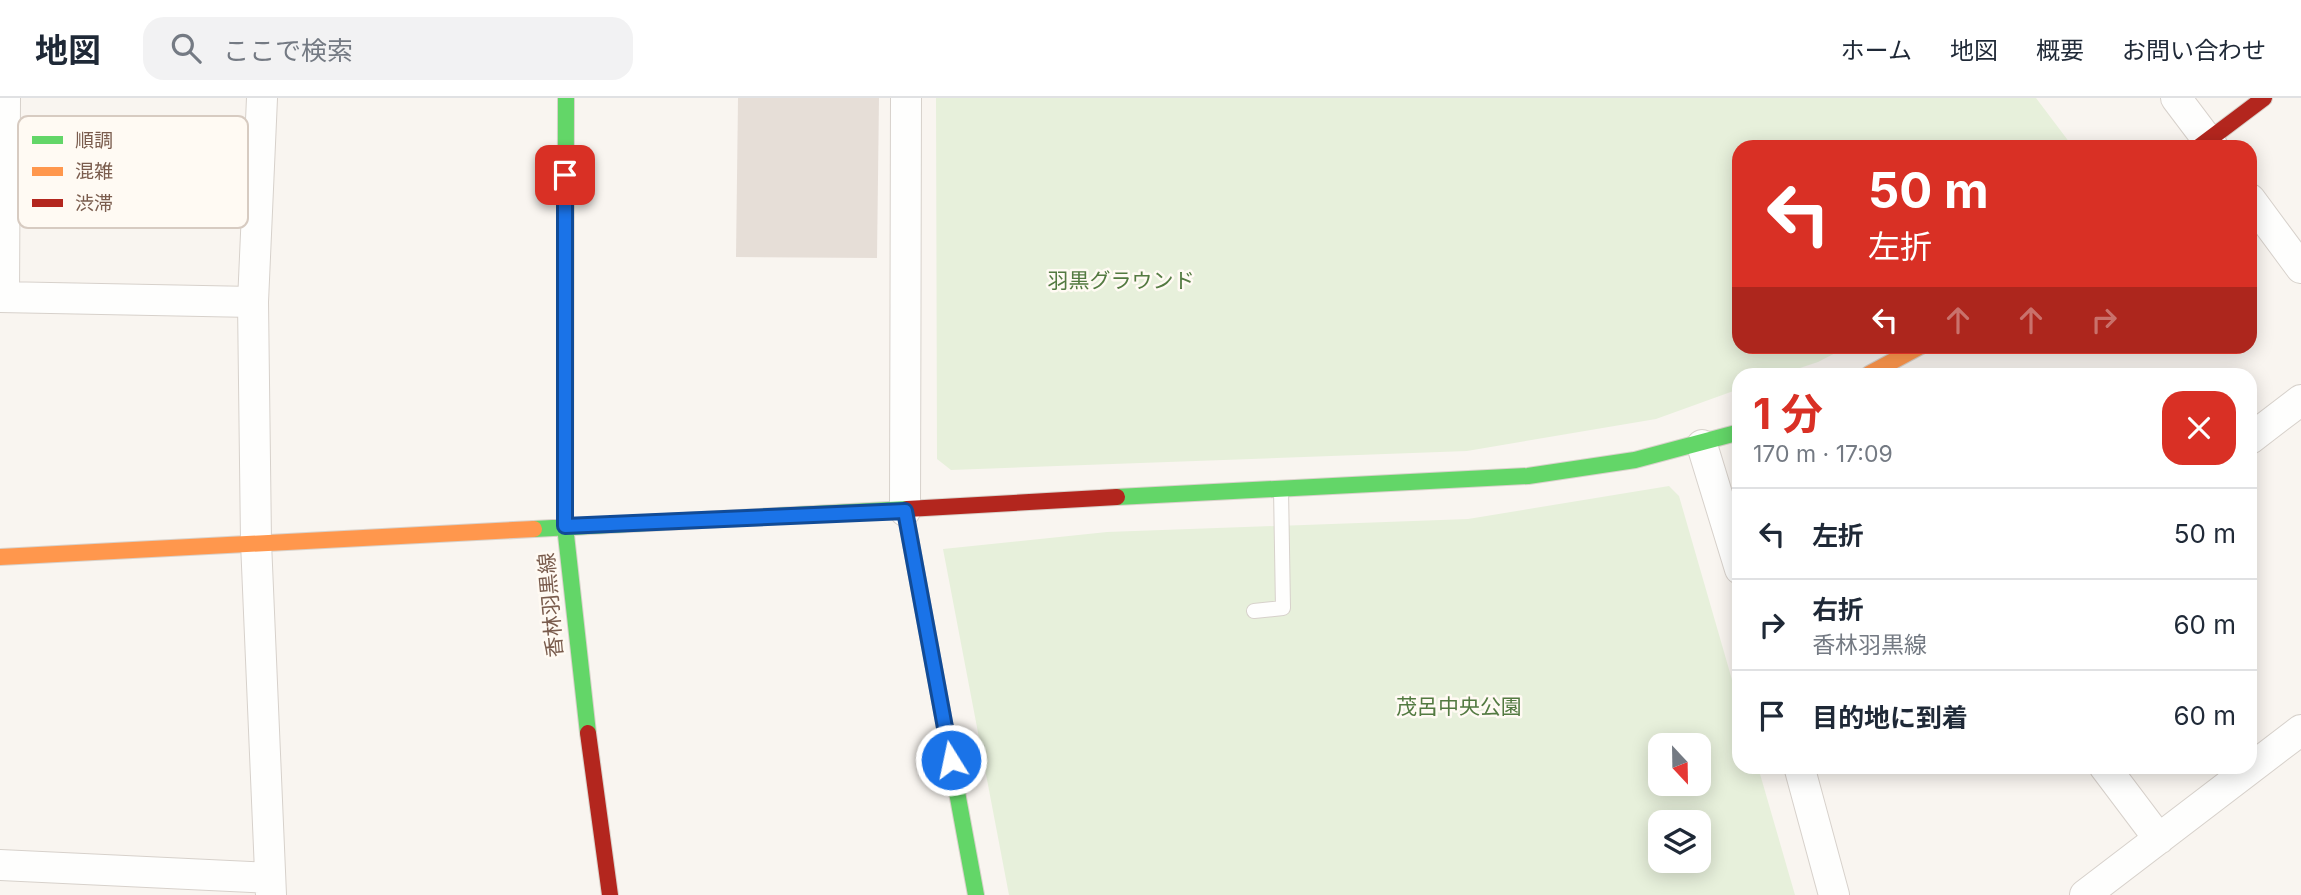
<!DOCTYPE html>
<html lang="ja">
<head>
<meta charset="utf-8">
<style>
	body { margin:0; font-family:Inter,"Noto Sans JP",sans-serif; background:#f2f2f3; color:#1f2937; height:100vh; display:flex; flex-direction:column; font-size:26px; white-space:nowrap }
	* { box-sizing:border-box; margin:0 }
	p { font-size:23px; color:#747a83 }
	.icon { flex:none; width:38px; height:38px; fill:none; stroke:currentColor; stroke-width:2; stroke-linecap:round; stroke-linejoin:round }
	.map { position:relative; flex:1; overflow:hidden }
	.details { position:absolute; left:1732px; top:270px; width:525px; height:406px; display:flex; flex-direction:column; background:#fff; border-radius:21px; box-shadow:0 4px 18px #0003 }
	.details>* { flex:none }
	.guide { position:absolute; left:1732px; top:42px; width:525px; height:214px; border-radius:21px; box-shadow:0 4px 18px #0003; background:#d93025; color:#fff; overflow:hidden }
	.needle { width:46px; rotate:158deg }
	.fabs { position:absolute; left:1648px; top:635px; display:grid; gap:14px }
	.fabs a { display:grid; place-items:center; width:63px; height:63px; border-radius:14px; background:#fff; box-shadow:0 4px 18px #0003; font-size:35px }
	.pin { position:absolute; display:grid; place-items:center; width:60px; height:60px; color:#fff; margin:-30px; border-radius:14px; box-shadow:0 4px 10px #0006 }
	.me { position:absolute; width:77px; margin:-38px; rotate:350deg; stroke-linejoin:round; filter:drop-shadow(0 0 5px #0008) }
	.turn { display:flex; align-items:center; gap:24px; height:147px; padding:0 21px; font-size:32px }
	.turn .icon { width:91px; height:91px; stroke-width:2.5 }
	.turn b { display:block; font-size:49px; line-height:60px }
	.lanes { display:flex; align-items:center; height:66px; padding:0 21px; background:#0003; justify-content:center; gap:35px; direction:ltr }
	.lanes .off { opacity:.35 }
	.round { display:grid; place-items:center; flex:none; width:74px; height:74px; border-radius:21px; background:#f2f2f3 }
	.head { display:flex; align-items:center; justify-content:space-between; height:119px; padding:0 21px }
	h1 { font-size:42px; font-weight:700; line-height:52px; color:#d93025 }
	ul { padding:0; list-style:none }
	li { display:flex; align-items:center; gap:21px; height:91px; padding:0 21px; border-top:2px solid #e0e1e3 }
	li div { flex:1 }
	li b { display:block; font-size:26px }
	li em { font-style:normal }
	header { display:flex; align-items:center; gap:42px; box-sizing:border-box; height:98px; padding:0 35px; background:#fff; border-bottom:2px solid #e0e1e3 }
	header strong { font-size:33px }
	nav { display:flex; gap:38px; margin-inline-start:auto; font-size:24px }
	.search { width:490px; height:63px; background:#f2f2f3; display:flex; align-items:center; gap:18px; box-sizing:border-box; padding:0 24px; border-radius:21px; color:#747a83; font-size:26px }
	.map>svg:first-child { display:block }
</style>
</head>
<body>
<header>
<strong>地図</strong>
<div class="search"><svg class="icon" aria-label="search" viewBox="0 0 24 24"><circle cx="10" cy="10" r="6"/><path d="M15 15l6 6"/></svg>ここで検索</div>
<nav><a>ホーム</a><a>地図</a><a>概要</a><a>お問い合わせ</a></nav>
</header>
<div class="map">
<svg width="2301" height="797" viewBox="0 0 2301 797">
	<rect width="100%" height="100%" fill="#f9f5f0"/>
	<path fill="#e7f0db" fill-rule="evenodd" d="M 936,0 L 2036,0 L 2073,49 L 1740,49 L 1740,248 L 1847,249 L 1818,264 L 1782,276 L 1740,276 L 1739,291 L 1656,321 L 1467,353 L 951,372 L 937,361 Z
		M 1669,388 L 1679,398 L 1739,606 L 1740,668 L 1758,669 L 1795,797 L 1009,797 L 943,451 L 1107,434 L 1468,421 ZM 1661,648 L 1699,648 L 1699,686 L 1661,686 ZM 1661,724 L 1699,724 L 1699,763 L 1661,763 Z"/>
	<path fill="#e6ded7" d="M 738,0 L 879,0 L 877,160 L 736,159 Z"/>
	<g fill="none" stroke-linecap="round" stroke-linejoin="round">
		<defs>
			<path id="lane" d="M 1254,513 L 1283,510 L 1281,391"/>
			<path id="street" d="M 262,0 L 253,204 L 256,444 L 271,797
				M 2176,0 L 2213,49
				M 2250,101 L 2301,170
				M 0,199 L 253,204
				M 4,199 L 5,0
				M 2250,341 L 2301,302
				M 1702,347 L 1740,471
				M 905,413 L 906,0
				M 1799,668 L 1834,797
				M 2104,668 L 2159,741
				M 0,767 L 270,780
				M 2085,797 L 2301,632"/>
			<path id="fast" d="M 566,0 L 565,428 L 588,635
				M 1117,399 L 1528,378 L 1635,362 L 1740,334
				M 905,413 L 976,797
				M 534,431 L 907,411"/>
			<path id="slow" d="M 1869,276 L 1921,248
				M 0,459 L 534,431"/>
			<path id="jam" d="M 2199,49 L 2264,0
				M 907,411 L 1117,399
				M 588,635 L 610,797"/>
		</defs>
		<use href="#lane" stroke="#d7d1cb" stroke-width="16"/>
		<use href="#street" stroke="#d7d1cb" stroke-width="32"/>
		<use href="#fast" stroke="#d9d2cb" stroke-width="18"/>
		<use href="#slow" stroke="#d9d2cb" stroke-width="18"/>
		<use href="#jam" stroke="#d9d2cb" stroke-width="18"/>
		<use href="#lane" stroke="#fefefd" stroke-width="14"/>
		<use href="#street" stroke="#fefefd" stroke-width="30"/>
		<use href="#fast" stroke="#63d668" stroke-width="16"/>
		<use href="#slow" stroke="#ff974d" stroke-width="16"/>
		<use href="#jam" stroke="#b3261e" stroke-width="16"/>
	</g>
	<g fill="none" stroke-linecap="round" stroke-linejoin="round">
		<defs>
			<path id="route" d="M 565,77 L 565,428 L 905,413 L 951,662"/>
		</defs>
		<use href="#route" stroke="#114b97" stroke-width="18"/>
		<use href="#route" stroke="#1a73e8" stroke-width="12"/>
	</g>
	<g text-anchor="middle" stroke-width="5" stroke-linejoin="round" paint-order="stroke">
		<g font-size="21" fill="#537a41" stroke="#fffaf3">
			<text x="1121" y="190">羽黒グラウンド</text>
			<text x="1459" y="616">茂呂中央公園</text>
		</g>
		<g font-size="21" fill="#7a5c4d" stroke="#fffaf3">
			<text transform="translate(551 507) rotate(-95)" y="7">香林羽黒線</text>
		</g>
	</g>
	<rect x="18" y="18" width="230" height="112" rx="10" fill="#fffaf3" stroke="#d7cbc1" stroke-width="2"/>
	<rect x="32" y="38" width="31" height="8" fill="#63d668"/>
	<rect x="32" y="69" width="31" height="9" fill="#ff974d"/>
	<rect x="32" y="101" width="31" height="8" fill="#b3261e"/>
	<g font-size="19" fill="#7a5c4d">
		<text x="75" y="49">順調</text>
		<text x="75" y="80">混雑</text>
		<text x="75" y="112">渋滞</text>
	</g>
</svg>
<div class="fabs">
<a><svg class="needle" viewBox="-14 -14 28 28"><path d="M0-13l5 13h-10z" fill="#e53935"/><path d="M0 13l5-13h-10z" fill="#747a83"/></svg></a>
<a><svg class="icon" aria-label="layers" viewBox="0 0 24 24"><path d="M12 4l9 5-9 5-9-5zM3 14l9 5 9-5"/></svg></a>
</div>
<div class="pin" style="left:565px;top:77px;background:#d93025"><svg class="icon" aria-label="arrive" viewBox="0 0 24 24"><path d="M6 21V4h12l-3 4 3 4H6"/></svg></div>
<svg class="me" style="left:951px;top:662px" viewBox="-20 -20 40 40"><circle r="17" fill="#1a73e8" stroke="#fff" stroke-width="3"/><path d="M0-11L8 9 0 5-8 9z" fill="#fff"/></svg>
<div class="guide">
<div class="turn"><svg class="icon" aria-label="left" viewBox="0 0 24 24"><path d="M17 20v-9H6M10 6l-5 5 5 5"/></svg><div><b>50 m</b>左折</div></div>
<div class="lanes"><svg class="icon" aria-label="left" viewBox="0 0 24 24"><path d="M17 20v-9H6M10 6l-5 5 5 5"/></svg><svg class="icon off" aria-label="ahead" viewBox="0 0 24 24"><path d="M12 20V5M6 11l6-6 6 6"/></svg><svg class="icon off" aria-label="ahead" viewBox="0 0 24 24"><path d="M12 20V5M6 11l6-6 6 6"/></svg><svg class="icon off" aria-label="right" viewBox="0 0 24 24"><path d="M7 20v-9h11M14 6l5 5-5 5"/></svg></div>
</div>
<section class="details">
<div class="head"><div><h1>1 分</h1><p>170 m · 17:09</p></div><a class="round" style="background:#d93025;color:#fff"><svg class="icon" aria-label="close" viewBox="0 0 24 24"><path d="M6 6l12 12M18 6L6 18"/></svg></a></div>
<ul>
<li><svg class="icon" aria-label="left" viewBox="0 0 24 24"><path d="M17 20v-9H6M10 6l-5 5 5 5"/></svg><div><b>左折</b></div><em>50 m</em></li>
<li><svg class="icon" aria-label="right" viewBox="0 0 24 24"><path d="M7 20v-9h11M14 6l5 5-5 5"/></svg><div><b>右折</b><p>香林羽黒線</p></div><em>60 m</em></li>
<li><svg class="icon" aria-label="arrive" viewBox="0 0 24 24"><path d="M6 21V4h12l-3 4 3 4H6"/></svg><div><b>目的地に到着</b></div><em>60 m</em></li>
</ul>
</section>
</div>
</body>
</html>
